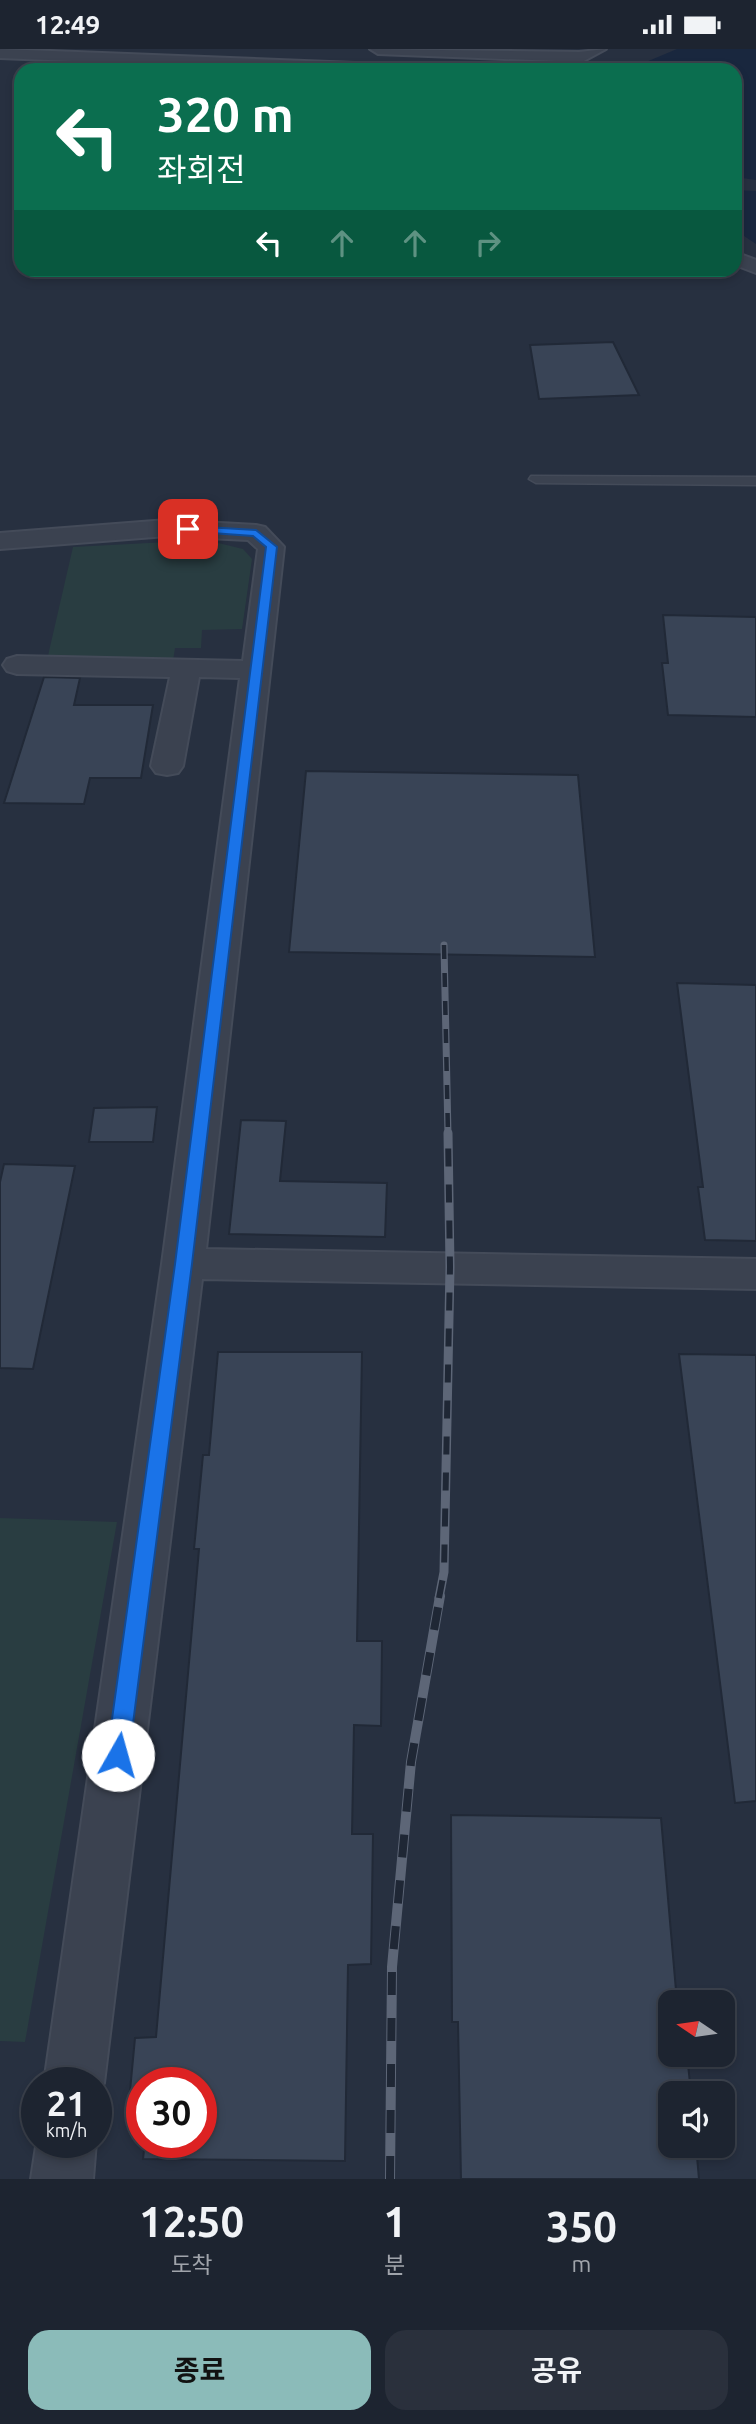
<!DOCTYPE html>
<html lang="ko">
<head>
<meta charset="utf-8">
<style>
	body { margin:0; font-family:Ubuntu,"Noto Sans KR",sans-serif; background:#2a303c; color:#f1f3f6; height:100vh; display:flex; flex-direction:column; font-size:26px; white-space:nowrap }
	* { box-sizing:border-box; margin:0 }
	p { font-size:23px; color:#a0a4ab }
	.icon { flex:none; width:38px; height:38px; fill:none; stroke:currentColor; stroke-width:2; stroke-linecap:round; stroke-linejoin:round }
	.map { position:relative; height:2130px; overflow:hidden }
	.details { display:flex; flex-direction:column; background:#1d2430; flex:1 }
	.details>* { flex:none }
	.guide { position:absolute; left:14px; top:14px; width:728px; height:214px; border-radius:21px; box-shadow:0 4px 10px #0003,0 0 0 2px #3b414c; background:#0b6e4f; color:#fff; overflow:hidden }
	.needle { width:46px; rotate:283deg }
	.buttons { position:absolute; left:658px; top:1941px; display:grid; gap:14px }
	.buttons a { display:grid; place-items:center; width:77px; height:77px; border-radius:14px; background:#1d2430; box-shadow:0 4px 10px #0003,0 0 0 2px #3b414c; font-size:35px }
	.speed { position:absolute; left:21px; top:2018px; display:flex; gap:14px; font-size:35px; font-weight:700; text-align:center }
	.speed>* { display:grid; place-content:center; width:91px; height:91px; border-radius:50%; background:#1d2430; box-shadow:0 4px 10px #0003,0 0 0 2px #3b414c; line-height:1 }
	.speed small { font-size:18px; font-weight:400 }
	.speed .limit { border:10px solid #d22; background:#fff; color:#111 }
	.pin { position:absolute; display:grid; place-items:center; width:60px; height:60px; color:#fff; margin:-30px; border-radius:14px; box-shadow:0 4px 10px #0006 }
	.me { position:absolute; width:77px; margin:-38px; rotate:7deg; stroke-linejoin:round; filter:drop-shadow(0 0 5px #0008) }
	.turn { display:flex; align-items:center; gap:24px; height:147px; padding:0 28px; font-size:32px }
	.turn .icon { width:91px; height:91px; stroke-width:2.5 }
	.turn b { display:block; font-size:49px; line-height:60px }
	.lanes { display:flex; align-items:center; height:66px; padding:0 28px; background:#0003; justify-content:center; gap:35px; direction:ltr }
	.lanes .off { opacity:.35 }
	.eta { display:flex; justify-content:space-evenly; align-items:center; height:119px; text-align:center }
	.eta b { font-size:42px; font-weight:700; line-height:49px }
	.primary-button { display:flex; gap:14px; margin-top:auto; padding:14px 28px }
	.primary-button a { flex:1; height:80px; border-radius:21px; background:#8bbbb9; color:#111; font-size:28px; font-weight:700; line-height:80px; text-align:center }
	.primary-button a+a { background:#2a303c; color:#f1f3f6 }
	.status { display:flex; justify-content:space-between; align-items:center; height:49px; padding:0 35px; background:#1d2430; direction:ltr }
	.status svg { height:19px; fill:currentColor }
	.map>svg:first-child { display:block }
</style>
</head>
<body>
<div class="status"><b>12:49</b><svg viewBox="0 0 49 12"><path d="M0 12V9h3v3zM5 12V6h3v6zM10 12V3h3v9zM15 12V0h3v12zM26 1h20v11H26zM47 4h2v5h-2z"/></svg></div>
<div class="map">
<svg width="756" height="2130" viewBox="0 0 756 2130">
	<rect width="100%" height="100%" fill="#273040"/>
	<path fill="#293d41" d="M 206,491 L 243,500 L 252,510 L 242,580 L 202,581 L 201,599 L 175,599 L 173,612 L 47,611 L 73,498 Z
		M 0,1469 L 117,1473 L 25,1993 L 0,1992 Z"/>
	<path fill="#19273e" d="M 677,0 L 756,0 L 756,131 L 735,128 L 735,21 L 627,21 Z
		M 735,141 L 756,142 L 756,195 L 735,181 Z"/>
	<path fill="#394456" stroke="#212937" stroke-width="2" d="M 613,293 L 639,346 L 539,350 L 530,296 Z
		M 663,566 L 756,568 L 756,668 L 668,666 L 662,614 L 668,614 Z
		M 44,628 L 80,629 L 74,656 L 153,656 L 141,729 L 90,729 L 84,755 L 4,754 Z
		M 306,722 L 578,726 L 595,908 L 289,903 Z
		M 677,934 L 756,936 L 756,1192 L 705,1191 L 698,1138 L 703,1138 Z
		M 157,1058 L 153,1093 L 89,1093 L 94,1059 Z
		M 241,1071 L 286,1072 L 280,1132 L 387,1134 L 385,1188 L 229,1185 Z
		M 4,1115 L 75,1117 L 33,1320 L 0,1319 L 0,1133 Z
		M 218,1303 L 362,1303 L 357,1592 L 382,1592 L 381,1677 L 354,1676 L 352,1785 L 373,1785 L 371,1915 L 348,1916 L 345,2112 L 143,2110 L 145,2093 L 201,2093 L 201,2034 L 142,2034 L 142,2042 L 130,2042 L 135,1989 L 156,1988 L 199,1500 L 194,1500 L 203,1406 L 209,1406 Z
		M 679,1305 L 756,1306 L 756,1752 L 735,1754 Z
		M 451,1766 L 661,1769 L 677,1953 L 670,1953 L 670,2006 L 687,2006 L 691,2044 L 670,2044 L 670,2096 L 696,2096 L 699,2130 L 461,2130 L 458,1973 L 452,1973 Z"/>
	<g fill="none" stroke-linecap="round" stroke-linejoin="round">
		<defs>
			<path id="service" d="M 531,427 L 756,428 L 756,436 L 536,434 L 529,430 Z"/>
			<path id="minor" d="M 370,0 L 579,3 L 606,0 L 582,13 L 378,5 Z
				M 735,203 L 756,211 L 756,224 L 735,216 Z
				M 167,471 L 256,476 L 265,478 L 284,498 L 206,1200 L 756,1210 L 756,1240 L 202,1230 L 104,2034 L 96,2052 L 96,2034 L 44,2034 L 162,1215 L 240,629 L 199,628 L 183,717 L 178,724 L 167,726 L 156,724 L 151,717 L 170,628 L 17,625 L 7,622 L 3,616 L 7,610 L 17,607 L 243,612 L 258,500 L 248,491 L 167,487 L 0,500 L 0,484 Z
				M 37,2091 L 96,2093 L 93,2130 L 31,2130 Z"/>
			<path id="tertiary" d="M 0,0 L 406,16 L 414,21 L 291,21 L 0,9 Z"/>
		</defs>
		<use href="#service" stroke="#444b59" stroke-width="3"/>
		<use href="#minor" stroke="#444b59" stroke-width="4"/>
		<use href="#tertiary" stroke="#444b59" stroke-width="4"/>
		<use href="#service" fill="#3b4250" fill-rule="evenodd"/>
		<use href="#minor" fill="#3b4250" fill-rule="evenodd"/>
		<use href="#tertiary" fill="#3b4250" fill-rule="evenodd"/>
		<defs>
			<path id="rail-far2" d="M 444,896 L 448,1086"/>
			<path id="rail-far1" d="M 439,1549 L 444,1523 L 450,1218 L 448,1084"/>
			<path id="rail" d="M 390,2130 L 392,1918 L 411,1713 L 440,1547"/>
		</defs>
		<use href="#rail-far2" stroke="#5d6677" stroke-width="7"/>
		<use href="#rail-far1" stroke="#5d6677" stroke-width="9"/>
		<use href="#rail" stroke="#5d6677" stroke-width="10"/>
		<use href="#rail-far2" stroke="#1f2735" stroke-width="4.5" stroke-dasharray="14" stroke-linecap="butt"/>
		<use href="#rail-far1" stroke="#1f2735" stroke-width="6" stroke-dasharray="18" stroke-linecap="butt"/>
		<use href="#rail" stroke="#1f2735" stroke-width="8" stroke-dasharray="23" stroke-linecap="butt"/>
	</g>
	<path fill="#1a73e8" stroke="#114b97" stroke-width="2" d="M 188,477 L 256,481 L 277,498 L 192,1215 L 129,1706 L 126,1713 L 118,1716 L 110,1713 L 107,1706 L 175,1215 L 266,498 L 253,487 L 184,482 L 183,480 Z"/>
</svg>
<div class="buttons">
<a><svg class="needle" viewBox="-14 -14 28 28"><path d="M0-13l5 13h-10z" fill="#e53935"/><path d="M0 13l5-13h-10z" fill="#a0a4ab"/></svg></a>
<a><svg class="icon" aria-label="sound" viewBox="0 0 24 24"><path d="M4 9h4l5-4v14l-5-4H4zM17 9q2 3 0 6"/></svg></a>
</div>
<div class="speed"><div>21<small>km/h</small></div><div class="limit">30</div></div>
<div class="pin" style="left:188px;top:480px;background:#d93025"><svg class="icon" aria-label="arrive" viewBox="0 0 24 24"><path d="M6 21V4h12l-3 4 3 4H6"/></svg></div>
<svg class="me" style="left:118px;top:1706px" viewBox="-20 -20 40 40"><circle r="19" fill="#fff"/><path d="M0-13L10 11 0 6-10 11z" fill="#1a73e8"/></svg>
<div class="guide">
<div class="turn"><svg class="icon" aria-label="left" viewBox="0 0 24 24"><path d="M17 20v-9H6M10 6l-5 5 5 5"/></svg><div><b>320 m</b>좌회전</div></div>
<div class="lanes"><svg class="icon" aria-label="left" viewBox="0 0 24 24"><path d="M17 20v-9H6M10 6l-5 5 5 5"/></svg><svg class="icon off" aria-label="ahead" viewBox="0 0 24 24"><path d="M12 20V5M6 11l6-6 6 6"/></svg><svg class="icon off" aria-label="ahead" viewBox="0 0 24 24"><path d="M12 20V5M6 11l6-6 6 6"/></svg><svg class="icon off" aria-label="right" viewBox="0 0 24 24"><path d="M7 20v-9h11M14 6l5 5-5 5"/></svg></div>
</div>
</div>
<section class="details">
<div class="eta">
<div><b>12:50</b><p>도착</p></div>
<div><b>1</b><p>분</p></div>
<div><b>350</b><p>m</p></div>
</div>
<div class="primary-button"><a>종료</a><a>공유</a></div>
</section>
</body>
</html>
